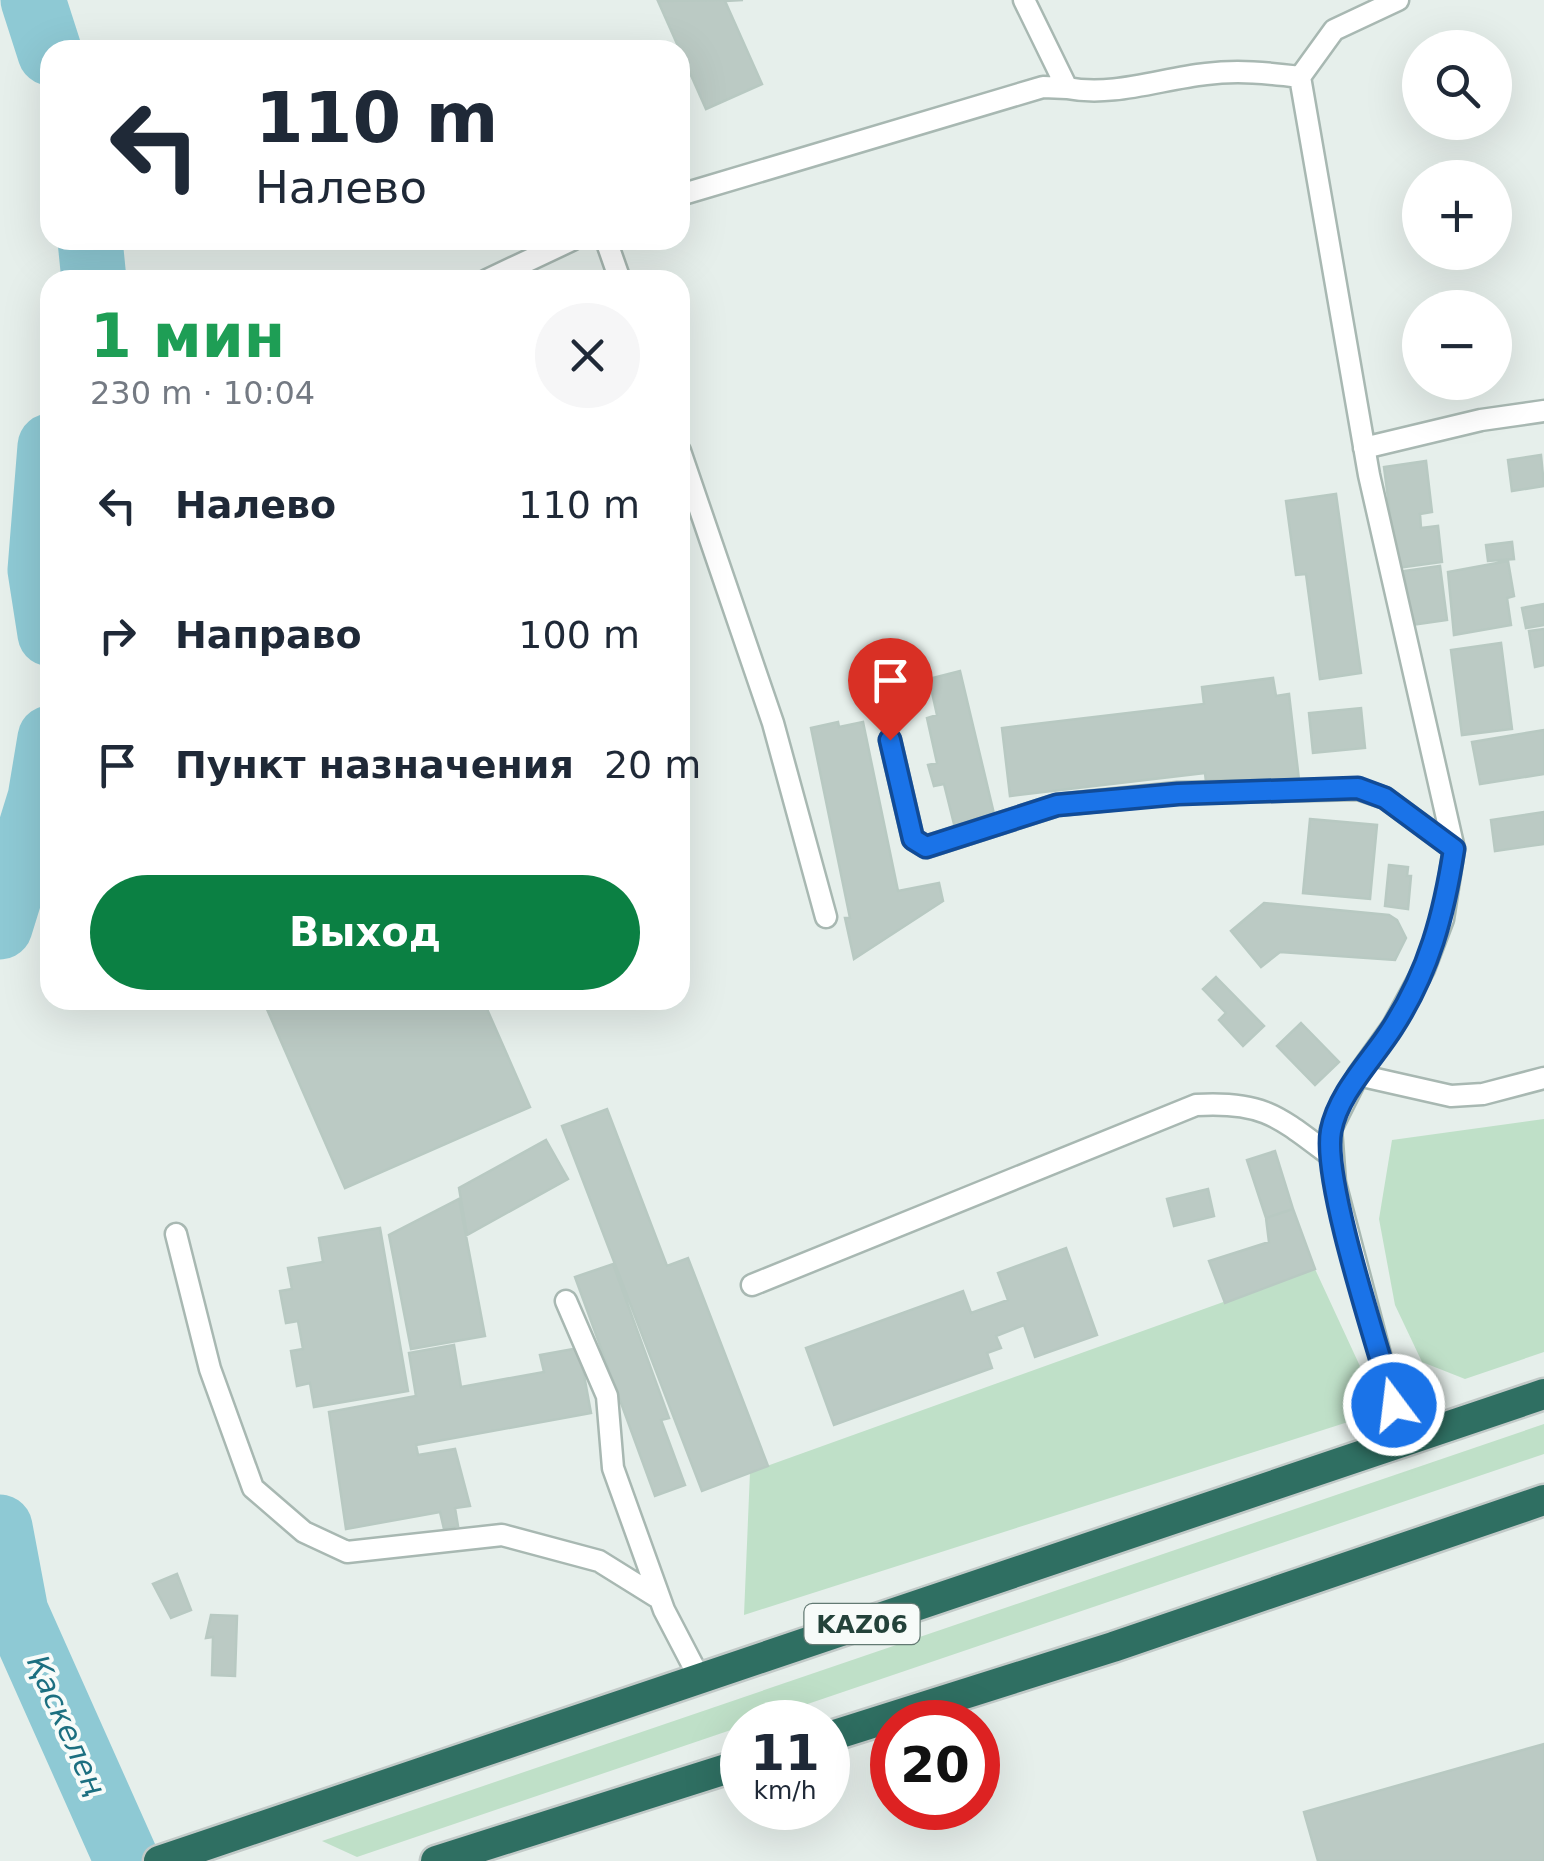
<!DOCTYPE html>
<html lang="ru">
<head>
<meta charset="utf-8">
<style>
	body { margin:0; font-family:"DejaVu Sans",sans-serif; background:#f6f6f7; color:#1f2937; height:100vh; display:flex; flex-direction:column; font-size:38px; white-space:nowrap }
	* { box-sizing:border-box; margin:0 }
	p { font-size:32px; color:#747a83 }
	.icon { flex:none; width:55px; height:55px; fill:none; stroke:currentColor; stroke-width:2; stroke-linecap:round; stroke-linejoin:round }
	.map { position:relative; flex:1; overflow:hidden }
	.drawer { position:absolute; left:40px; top:270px; width:650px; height:740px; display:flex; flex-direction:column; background:#fff; border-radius:30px; box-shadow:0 10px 40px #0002 }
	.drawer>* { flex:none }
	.hud { position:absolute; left:40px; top:40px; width:650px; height:210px; border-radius:30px; box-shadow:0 10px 40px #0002; background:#fff; color:#1f2937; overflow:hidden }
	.tools { position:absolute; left:1402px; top:30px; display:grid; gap:20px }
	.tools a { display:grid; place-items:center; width:110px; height:110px; border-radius:50%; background:#fff; box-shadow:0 10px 40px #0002; font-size:50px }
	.speed { position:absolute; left:720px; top:1700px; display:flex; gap:20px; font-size:50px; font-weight:700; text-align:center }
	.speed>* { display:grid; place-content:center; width:130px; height:130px; border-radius:50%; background:#fff; box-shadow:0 10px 40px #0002; line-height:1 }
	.speed small { font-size:25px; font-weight:400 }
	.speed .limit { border:15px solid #d22; background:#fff; color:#111 }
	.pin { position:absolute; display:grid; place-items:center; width:85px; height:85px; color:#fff; margin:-102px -42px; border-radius:50% 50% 50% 0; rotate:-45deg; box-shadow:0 0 10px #0007 }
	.pin .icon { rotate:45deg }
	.me { position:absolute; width:110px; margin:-55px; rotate:345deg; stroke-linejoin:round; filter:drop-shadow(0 0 8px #0008) }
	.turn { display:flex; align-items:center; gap:35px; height:210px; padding:0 50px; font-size:45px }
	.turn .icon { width:130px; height:130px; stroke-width:2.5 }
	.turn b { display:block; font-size:70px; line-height:85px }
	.round { display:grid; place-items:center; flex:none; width:105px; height:105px; border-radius:52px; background:#f6f6f7 }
	.overview { display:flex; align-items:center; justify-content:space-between; height:170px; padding:0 50px }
	h1 { font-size:60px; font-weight:600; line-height:75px; color:#1e9e55 }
	.button { display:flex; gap:20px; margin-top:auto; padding:20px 50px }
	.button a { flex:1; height:115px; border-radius:60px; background:#0b8043; color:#fff; font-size:40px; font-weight:600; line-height:115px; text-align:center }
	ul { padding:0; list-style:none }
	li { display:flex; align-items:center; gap:30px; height:130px; padding:0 50px }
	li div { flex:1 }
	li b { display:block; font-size:38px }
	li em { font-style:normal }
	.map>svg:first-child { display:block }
</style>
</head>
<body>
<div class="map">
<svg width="1544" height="1861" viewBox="0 0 1544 1861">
	<rect width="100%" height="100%" fill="#e6efeb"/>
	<path fill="#bfe0c8" d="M 1544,1119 L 1544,1352 L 1465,1379 L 1422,1362 L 1395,1305 L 1379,1219 L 1392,1140 Z
		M 1315,1269 L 1371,1390 L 1348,1422 L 744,1615 L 750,1472 Z
		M 1544,1424 L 1544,1454 L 357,1857 L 322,1841 Z"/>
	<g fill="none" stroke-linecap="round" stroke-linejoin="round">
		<path stroke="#8ec9d4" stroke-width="65" d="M 33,0 L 50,53
			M 90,240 L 94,280
			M 50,446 L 40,570 L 50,634
			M 0,927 L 40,798 L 50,738
			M 0,1527 L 16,1612 L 127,1861"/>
	</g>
	<path fill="#bbcac4" stroke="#b8c9c2" stroke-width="2.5" d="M 743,0 L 725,1 L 762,84 L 706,109 L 658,1 Z
		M 1541,455 L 1544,486 L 1512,491 L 1508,460 Z
		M 1426,461 L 1432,512 L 1420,514 L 1421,528 L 1438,526 L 1442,562 L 1397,568 L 1384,467 Z
		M 1336,494 L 1361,673 L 1320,679 L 1306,574 L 1296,575 L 1286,501 Z
		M 1512,542 L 1514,559 L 1488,561 L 1486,545 Z
		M 1508,561 L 1514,596 L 1507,598 L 1511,625 L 1454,635 L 1448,572 Z
		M 1440,566 L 1447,620 L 1411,625 L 1404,571 Z
		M 1544,604 L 1544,625 L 1526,628 L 1522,608 Z
		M 1544,629 L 1544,665 L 1535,667 L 1529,631 Z
		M 1501,643 L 1512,729 L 1462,735 L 1451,650 Z
		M 960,671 L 995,818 L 955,828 L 944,784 L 934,786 L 928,765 L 937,763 L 927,718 L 937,715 L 929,679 Z
		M 1273,678 L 1276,696 L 1289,694 L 1299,780 L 1207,791 L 1205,773 L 1010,796 L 1002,728 L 1204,704 L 1202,687 Z
		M 1361,708 L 1365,748 L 1313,753 L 1309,713 Z
		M 838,722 L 839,727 L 863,722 L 898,891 L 939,883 L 943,901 L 854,959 L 845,918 L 850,918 L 811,728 Z
		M 1544,730 L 1544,774 L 1480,784 L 1472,742 Z
		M 1544,812 L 1544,844 L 1495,851 L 1491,820 Z
		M 1310,819 L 1377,825 L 1370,899 L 1303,893 Z
		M 1389,865 L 1408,867 L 1407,876 L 1411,876 L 1408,909 L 1385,906 Z
		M 1264,903 L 1389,915 L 1397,920 L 1406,938 L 1395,960 L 1280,952 L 1261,967 L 1231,931 Z
		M 1216,977 L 1264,1026 L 1243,1046 L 1219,1020 L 1226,1013 L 1203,989 Z
		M 263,1000 L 483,1000 L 530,1107 L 345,1188 Z
		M 1301,1023 L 1339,1062 L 1315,1085 L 1277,1046 Z
		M 607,1109 L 667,1266 L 688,1258 L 768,1466 L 702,1491 L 562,1126 Z
		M 546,1140 L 568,1179 L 467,1235 L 459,1188 Z
		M 1275,1151 L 1293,1209 L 1266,1218 L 1247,1160 Z
		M 1208,1189 L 1214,1216 L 1174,1226 L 1167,1199 Z
		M 459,1199 L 485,1336 L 411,1349 L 389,1235 Z
		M 1293,1209 L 1315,1269 L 1225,1303 L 1209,1261 L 1269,1242 L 1266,1218 Z
		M 380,1228 L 408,1391 L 314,1407 L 310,1383 L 297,1386 L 291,1351 L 303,1349 L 298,1321 L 286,1323 L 280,1291 L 292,1289 L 288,1268 L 323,1262 L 319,1238 Z
		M 1066,1248 L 1097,1335 L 1035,1357 L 1024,1325 L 996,1336 L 1001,1348 L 987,1353 L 992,1368 L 834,1425 L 806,1348 L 963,1291 L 971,1313 L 1008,1300 L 998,1273 Z
		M 613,1264 L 669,1418 L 661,1420 L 685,1485 L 655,1496 L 575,1277 Z
		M 454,1345 L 461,1387 L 544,1372 L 540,1355 L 579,1348 L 591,1413 L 416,1445 L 418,1455 L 455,1449 L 470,1506 L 455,1508 L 458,1526 L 444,1529 L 440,1512 L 346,1529 L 329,1412 L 416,1396 L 409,1353 Z
		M 177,1574 L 191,1610 L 171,1618 L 153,1584 Z
		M 211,1615 L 237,1616 L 235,1676 L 212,1675 L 213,1637 L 206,1638 Z
		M 1544,1744 L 1544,1861 L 1318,1861 L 1304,1812 Z"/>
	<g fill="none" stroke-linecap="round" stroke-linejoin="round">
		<defs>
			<path id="lane" d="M 1024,0 L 1067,88 C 1113,97 1160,79 1206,74 C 1238,70 1268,73 1300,77 L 1334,30 L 1398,0
				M 1300,77 L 1369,475 L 1454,849 L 1443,919 L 1424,969 L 1393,1026 L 1358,1075 L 1331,1129 L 1335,1183 L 1403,1442
				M 680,195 L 1043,87 L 1067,88
				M 606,240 L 620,280
				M 487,280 L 572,240
				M 1364,448 L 1481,420 L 1544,411
				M 680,451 L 773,723 L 826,917
				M 890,740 L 913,839 L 926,847 L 1057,805 L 1178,793 L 1358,789 L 1385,798 L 1454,849
				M 1358,1075 L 1451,1096 L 1483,1094 L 1544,1078
				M 176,1234 L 210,1369 L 253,1488 L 304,1532 L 347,1552 L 502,1535 L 599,1561 L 660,1599
				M 752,1285 L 1196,1105 C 1264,1101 1279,1117 1331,1156
				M 566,1301 L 607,1396 L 613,1468 L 664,1610 L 700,1679"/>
			<path id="highway" d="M 828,1737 L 1113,1647 L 1544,1500
				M 159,1861 L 1544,1394
				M 436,1861 L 742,1764"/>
		</defs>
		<use href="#lane" stroke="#a8b8b2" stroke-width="25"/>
		<use href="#highway" stroke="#c2cac8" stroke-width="35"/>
		<use href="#lane" stroke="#fff" stroke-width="20"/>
		<use href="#highway" stroke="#2f6f62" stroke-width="30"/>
	</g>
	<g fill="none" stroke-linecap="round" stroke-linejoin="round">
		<defs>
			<path id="route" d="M 890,740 L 913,839 L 926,847 L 1057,805 L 1178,794 L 1358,788 L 1385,798 L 1454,849 C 1444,914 1429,971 1393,1027 C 1373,1059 1338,1093 1331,1131 C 1322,1181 1378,1347 1394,1405"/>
		</defs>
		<use href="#route" stroke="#114b97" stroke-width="25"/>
		<use href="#route" stroke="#1a73e8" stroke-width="18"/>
	</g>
	<g text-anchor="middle" stroke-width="8" stroke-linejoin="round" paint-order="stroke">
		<rect fill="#f7fbf9" stroke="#637a73" stroke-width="2.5" x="804.5" y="1604" width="115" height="40" rx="8"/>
		<g font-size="25" font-weight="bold" fill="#24423a">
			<text x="862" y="1633">KАZ06</text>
		</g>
		<g font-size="30" font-style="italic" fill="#1c6f80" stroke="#f7fbf9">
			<text transform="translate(66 1725) rotate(66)" y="10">Қаскелең</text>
		</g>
	</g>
</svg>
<div class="tools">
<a><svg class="icon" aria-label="search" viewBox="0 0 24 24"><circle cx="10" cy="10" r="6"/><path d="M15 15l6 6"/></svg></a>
<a>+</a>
<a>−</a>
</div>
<div class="speed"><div>11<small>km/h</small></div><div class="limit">20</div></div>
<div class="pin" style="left:890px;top:740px;background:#d93025"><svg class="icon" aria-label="arrive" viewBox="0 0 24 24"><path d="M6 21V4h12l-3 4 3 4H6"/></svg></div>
<svg class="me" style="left:1394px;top:1405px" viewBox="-20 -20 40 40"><circle r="17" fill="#1a73e8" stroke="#fff" stroke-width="3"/><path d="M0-11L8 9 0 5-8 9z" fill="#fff"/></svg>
<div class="hud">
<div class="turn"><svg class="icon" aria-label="left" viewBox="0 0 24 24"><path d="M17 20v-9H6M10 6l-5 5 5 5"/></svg><div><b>110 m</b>Налево</div></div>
</div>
<section class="drawer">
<div class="overview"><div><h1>1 мин</h1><p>230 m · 10:04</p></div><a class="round"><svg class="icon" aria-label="close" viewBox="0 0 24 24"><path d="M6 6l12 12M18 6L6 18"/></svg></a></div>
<ul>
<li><svg class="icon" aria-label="left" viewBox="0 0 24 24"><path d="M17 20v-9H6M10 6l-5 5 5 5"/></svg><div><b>Налево</b></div><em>110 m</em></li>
<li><svg class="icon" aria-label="right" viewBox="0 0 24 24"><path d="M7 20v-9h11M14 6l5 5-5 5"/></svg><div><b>Направо</b></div><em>100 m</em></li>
<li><svg class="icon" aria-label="arrive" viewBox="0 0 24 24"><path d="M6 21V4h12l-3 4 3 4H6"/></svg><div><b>Пункт назначения</b></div><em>20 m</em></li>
</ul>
<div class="button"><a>Выход</a></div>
</section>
</div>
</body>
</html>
